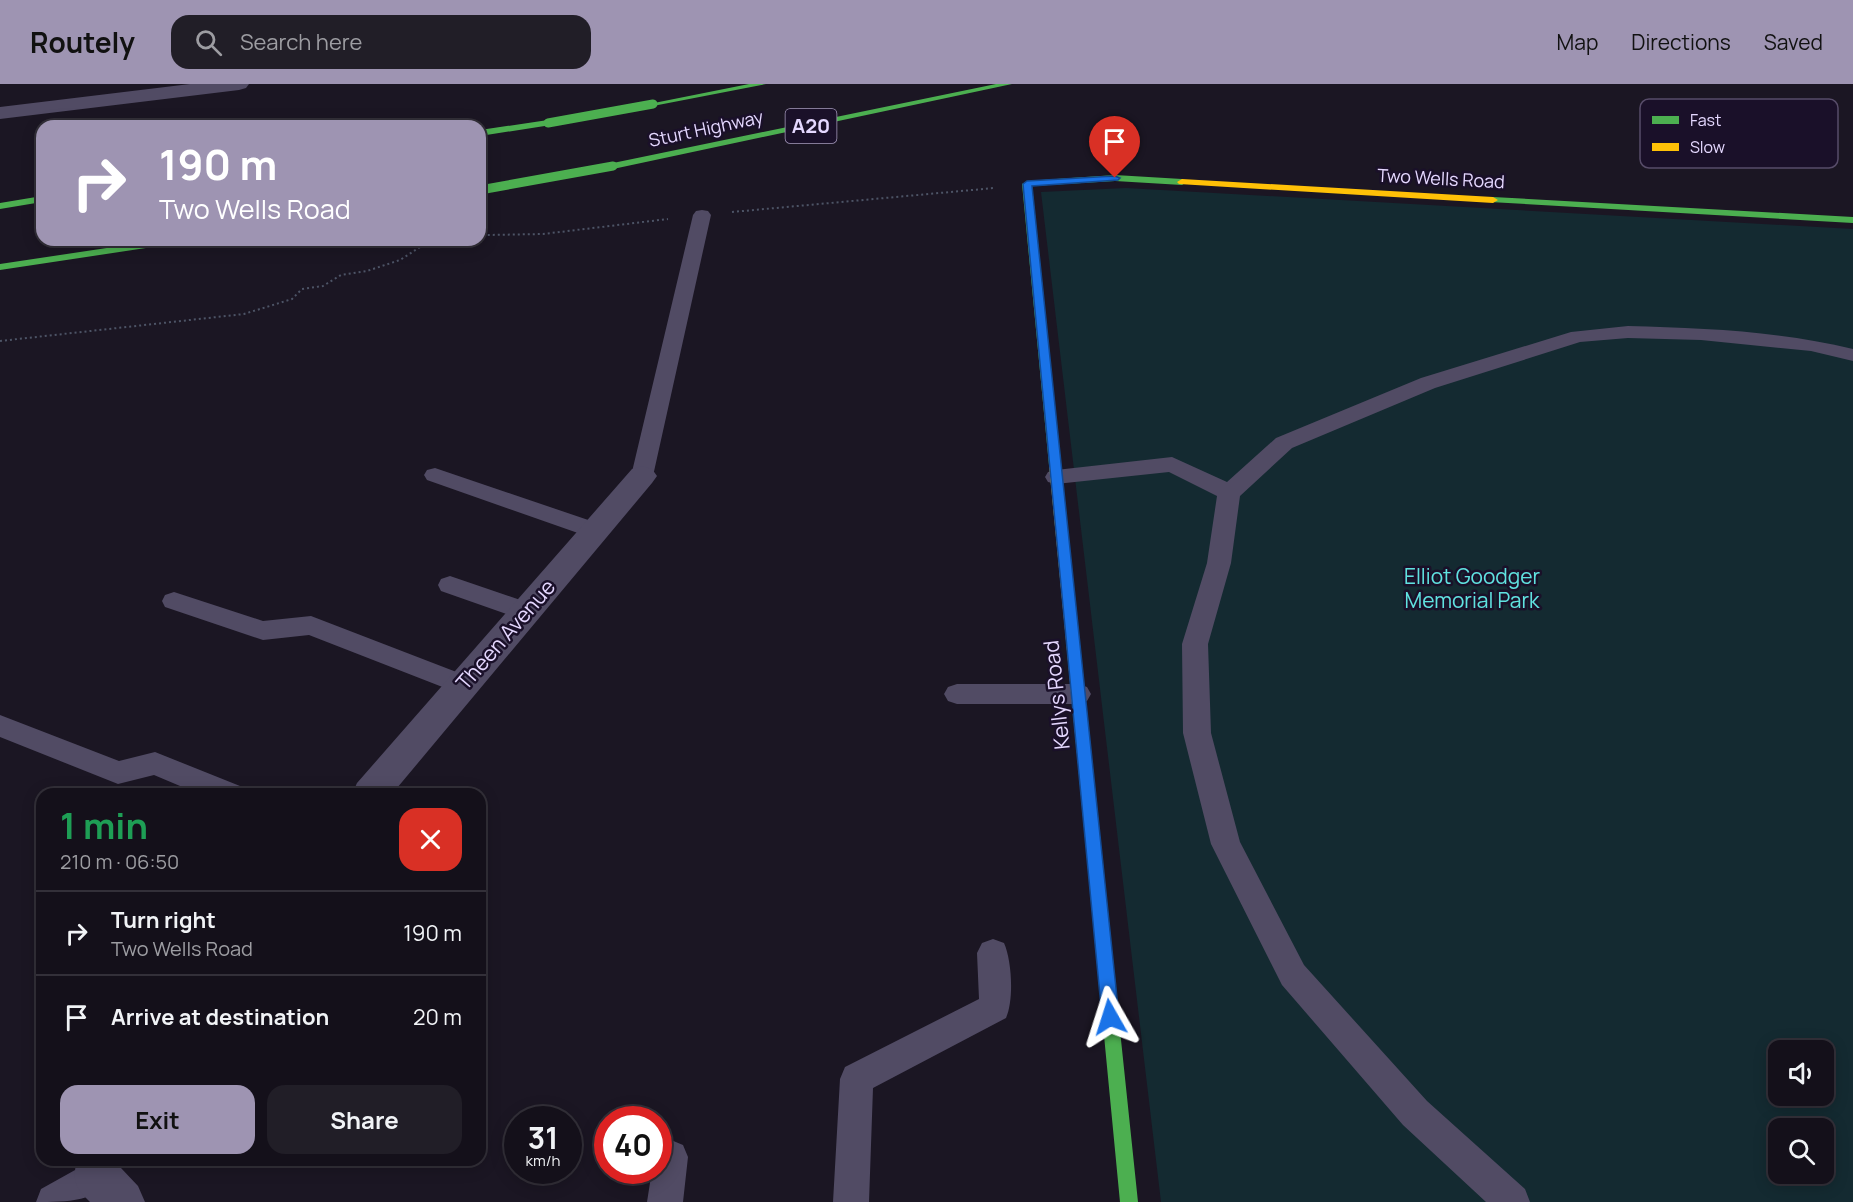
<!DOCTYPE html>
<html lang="en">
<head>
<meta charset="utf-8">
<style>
	body { margin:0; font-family:Manrope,sans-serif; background:#211e27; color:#f1f3f6; height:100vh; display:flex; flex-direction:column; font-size:22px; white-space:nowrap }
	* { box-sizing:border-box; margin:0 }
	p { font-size:20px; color:#9d9da2 }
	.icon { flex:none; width:33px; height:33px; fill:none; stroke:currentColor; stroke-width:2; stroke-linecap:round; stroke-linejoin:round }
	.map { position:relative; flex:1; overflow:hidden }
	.panel { position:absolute; left:36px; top:704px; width:450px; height:378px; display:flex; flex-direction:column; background:#14101a; border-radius:18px; box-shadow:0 3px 15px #0003,0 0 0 2px #333039 }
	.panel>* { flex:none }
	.banner { position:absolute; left:36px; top:36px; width:450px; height:126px; border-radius:18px; box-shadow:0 3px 15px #0003,0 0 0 2px #333039; background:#9e94b2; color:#fff; overflow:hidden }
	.tools { position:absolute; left:1768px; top:956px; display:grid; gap:12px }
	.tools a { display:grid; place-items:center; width:66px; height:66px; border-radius:12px; background:#14101a; box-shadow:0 3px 15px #0003,0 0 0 2px #333039; font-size:30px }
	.speed { position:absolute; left:504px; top:1022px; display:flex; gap:12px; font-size:30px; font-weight:700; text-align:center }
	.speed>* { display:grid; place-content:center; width:78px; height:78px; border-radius:50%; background:#14101a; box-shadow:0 3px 15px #0003,0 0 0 2px #333039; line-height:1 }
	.speed small { font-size:15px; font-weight:400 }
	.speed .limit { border:9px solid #d22; background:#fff; color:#111 }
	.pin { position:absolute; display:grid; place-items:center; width:51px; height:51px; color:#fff; margin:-62px -26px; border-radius:50% 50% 50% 0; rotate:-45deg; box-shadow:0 0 6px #0007 }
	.pin .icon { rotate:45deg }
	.me { position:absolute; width:66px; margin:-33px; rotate:354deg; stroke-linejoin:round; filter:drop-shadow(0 0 4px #0008) }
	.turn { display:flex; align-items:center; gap:21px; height:126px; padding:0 24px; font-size:27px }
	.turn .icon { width:78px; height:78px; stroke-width:2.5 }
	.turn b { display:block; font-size:42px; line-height:51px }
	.round { display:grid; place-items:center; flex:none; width:63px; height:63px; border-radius:18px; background:#211e27 }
	.summary { display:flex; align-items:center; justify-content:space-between; height:102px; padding:0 24px }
	h1 { font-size:36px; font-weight:700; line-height:45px; color:#1e9e55 }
	.action { display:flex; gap:12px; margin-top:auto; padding:12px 24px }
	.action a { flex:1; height:69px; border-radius:18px; background:#9e94b2; color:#111; font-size:24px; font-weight:700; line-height:69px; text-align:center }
	.action a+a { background:#211e27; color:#f1f3f6 }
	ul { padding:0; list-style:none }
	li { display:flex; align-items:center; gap:18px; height:84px; padding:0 24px; border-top:2px solid #333039 }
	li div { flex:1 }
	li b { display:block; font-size:22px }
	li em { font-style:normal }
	header { display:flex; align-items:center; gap:36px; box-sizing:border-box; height:84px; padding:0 30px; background:#9e94b2; color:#111 }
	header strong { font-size:28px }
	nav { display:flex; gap:33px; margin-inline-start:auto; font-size:21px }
	.search { width:420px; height:54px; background:#211e27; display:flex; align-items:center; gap:15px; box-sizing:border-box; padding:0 21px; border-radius:18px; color:#9d9da2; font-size:22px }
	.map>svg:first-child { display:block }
</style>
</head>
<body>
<header>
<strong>Routely</strong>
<div class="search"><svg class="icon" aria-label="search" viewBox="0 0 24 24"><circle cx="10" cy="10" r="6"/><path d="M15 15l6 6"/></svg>Search here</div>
<nav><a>Map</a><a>Directions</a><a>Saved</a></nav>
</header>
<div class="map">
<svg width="1853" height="1118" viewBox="0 0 1853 1118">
	<rect width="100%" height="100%" fill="#1b1623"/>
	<path fill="#142a31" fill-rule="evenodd" d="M 1126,104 L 1853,145 L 1853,1118 L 1161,1118 L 1041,108 ZM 1779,966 L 1824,966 L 1824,1011 L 1779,1011 ZM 1779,1044 L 1824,1044 L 1824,1089 L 1779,1089 Z"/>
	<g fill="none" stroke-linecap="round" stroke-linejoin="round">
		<path stroke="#4d5466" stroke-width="2" stroke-dasharray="2 3" stroke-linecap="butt" d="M 732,128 L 994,104
			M 480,145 L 487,151 L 543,150 L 668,135
			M 0,257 L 244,230 L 292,215 L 302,205 L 323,202 L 341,191 L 367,187 L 400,176 L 431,156"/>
		<path fill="#514b64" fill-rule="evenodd" d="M 702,126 L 708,127 L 711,131 L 653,392 L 650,397 L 642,399 L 634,397 L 631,392 L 693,131 L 696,127 Z
			M 1628,242 C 1704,244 1779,247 1853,265 L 1853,277 L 1811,267 L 1701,256 L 1628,254 L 1580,258 L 1435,304 L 1292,364 L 1240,412 L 1231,479 L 1208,560 L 1211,649 L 1240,758 L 1304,881 L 1427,1017 L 1525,1105 L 1530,1118 L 1486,1118 L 1403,1041 L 1282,901 L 1211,760 L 1183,649 L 1182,560 L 1207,479 L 1217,412 L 1169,388 L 1056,400 L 1048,398 L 1045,393 L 1048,388 L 1056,386 L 1172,373 L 1227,398 L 1276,354 L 1421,294 L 1571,248 Z
			M 435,384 L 603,441 L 607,447 L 603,453 L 595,455 L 427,396 L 424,391 L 427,386 Z
			M 450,492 L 535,521 L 538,528 L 535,535 L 526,537 L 441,507 L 438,501 L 441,495 Z
			M 174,508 L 263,537 L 311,532 L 472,594 L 476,601 L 472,608 L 463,611 L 309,551 L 263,556 L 165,523 L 162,517 L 165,511 Z
			M 957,600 L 1078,600 L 1087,603 L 1091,610 L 1087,617 L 1078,620 L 957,620 L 948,617 L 944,610 L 948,603 Z
			M 0,631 L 119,677 L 155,668 L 240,702 L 244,710 L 199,710 L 154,691 L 118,700 L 0,653 Z
			M 993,855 L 1004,859 C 1012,877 1014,916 1006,934 L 873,1004 L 869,1118 L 833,1118 L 840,995 L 845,983 L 979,915 L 977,869 L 982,859 Z
			M 671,1056 L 683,1061 L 688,1073 L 683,1118 L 647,1118 L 652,1086 L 658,1086 L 658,1061 Z
			M 93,1076 L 108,1080 L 114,1092 C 100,1118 66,1118 36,1118 L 41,1105 Z"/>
		<path fill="#514b64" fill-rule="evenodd" d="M 190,0 L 249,0 L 246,4 L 239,6 L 0,35 L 0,23 Z
			M 642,382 L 652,385 L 657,392 L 652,399 L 392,710 L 352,710 L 357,699 L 632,385 Z
			M 77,1076 L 122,1076 L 121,1084 L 138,1102 L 145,1118 L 90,1118 C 75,1103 72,1096 77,1076 Z"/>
		<path fill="#4caf50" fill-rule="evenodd" d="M 749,0 L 766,0 L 653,22 L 649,20 Z
			M 996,0 L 1012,0 L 613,85 L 609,82 L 613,79 Z
			M 548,36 L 552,39 L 551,41 L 480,52 L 480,46 Z
			M 1115,91 L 1182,95 L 1187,98 L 1182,101 L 1115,97 L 1032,102 L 1061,381 L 1055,385 L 1049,381 L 1022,100 L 1027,97 Z
			M 42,112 L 42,118 L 0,125 L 0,119 Z
			M 1493,113 L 1853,133 L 1853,139 L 1490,118 L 1488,116 Z
			M 160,156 L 184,156 L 179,159 L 0,186 L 0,180 Z
			M 1083,654 L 1088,656 L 1090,660 L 1138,1118 L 1120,1118 L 1076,660 L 1078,656 Z"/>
		<path fill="#ffc107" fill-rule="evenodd" d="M 1182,95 L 1493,113 L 1498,116 L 1493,119 L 1179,100 L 1177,98 Z
			M 1055,377 L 1061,381 L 1090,660 L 1088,664 L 1083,666 L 1078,664 L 1076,660 L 1049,381 Z"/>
		<path stroke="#4caf50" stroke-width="9" d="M 548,39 L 653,20
			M 480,106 L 613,82"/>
	</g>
	<path fill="#1a73e8" stroke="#114b97" stroke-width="1.5" d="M 1115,92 L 1120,94 L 1118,96 L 1032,102 L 1119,933 L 1117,939 L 1110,942 L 1104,939 L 1102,933 L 1023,100 L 1027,97 Z"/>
	<g text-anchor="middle" stroke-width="5" stroke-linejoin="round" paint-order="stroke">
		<g font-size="18" fill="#e5d8ff" stroke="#1a1029">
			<text transform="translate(706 45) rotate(-12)" y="6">Sturt Highway</text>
			<text transform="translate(1441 95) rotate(3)" y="6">Two Wells Road</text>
		</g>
		<rect fill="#1a1029" stroke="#a89cbf" stroke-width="1.5" x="785.5" y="25" width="51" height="34" rx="4.5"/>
		<g font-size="20" font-weight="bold" fill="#e5d8ff">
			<text x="811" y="49">A20</text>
		</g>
		<g font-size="21" fill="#60e2e0" stroke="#1a1029">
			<text x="1472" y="500">Elliot Goodger<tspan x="1472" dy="24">Memorial Park</tspan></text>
		</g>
		<g font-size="21" fill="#e5d8ff" stroke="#1a1029">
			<text transform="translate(506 551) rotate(-49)" y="7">Theen Avenue</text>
			<text transform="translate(1057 611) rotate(-96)" y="7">Kellys Road</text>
		</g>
	</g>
	<rect x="1640" y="15" width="198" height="69" rx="9" fill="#1a1029" stroke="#574c69" stroke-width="1.5"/>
	<rect x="1652" y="32" width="27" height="8" fill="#4caf50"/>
	<rect x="1652" y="59" width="27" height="8" fill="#ffc107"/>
	<g font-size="16" fill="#e5d8ff">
		<text x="1690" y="42">Fast</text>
		<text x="1690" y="69">Slow</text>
	</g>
</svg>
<div class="tools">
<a><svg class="icon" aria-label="sound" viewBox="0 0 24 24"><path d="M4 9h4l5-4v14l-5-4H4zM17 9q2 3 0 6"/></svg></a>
<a><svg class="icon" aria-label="search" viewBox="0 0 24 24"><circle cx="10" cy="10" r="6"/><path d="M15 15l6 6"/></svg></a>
</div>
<div class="speed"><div>31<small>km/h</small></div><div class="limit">40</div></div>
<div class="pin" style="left:1115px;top:94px;background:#d93025"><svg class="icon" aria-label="arrive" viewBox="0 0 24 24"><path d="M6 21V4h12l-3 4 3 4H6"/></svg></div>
<svg class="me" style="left:1110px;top:933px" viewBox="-20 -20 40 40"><path d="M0-17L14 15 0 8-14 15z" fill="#1a73e8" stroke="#fff" stroke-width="4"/></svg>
<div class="banner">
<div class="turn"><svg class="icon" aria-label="right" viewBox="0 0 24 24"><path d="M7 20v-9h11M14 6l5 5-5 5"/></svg><div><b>190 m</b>Two Wells Road</div></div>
</div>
<section class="panel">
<div class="summary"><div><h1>1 min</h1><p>210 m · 06:50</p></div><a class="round" style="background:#d93025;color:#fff"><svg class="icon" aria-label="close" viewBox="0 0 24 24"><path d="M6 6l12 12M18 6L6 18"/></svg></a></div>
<ul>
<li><svg class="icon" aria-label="right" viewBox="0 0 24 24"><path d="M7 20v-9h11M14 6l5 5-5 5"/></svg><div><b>Turn right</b><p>Two Wells Road</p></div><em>190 m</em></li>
<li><svg class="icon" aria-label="arrive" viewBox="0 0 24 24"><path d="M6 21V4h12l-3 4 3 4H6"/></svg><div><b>Arrive at destination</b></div><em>20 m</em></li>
</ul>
<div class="action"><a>Exit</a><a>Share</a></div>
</section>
</div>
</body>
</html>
